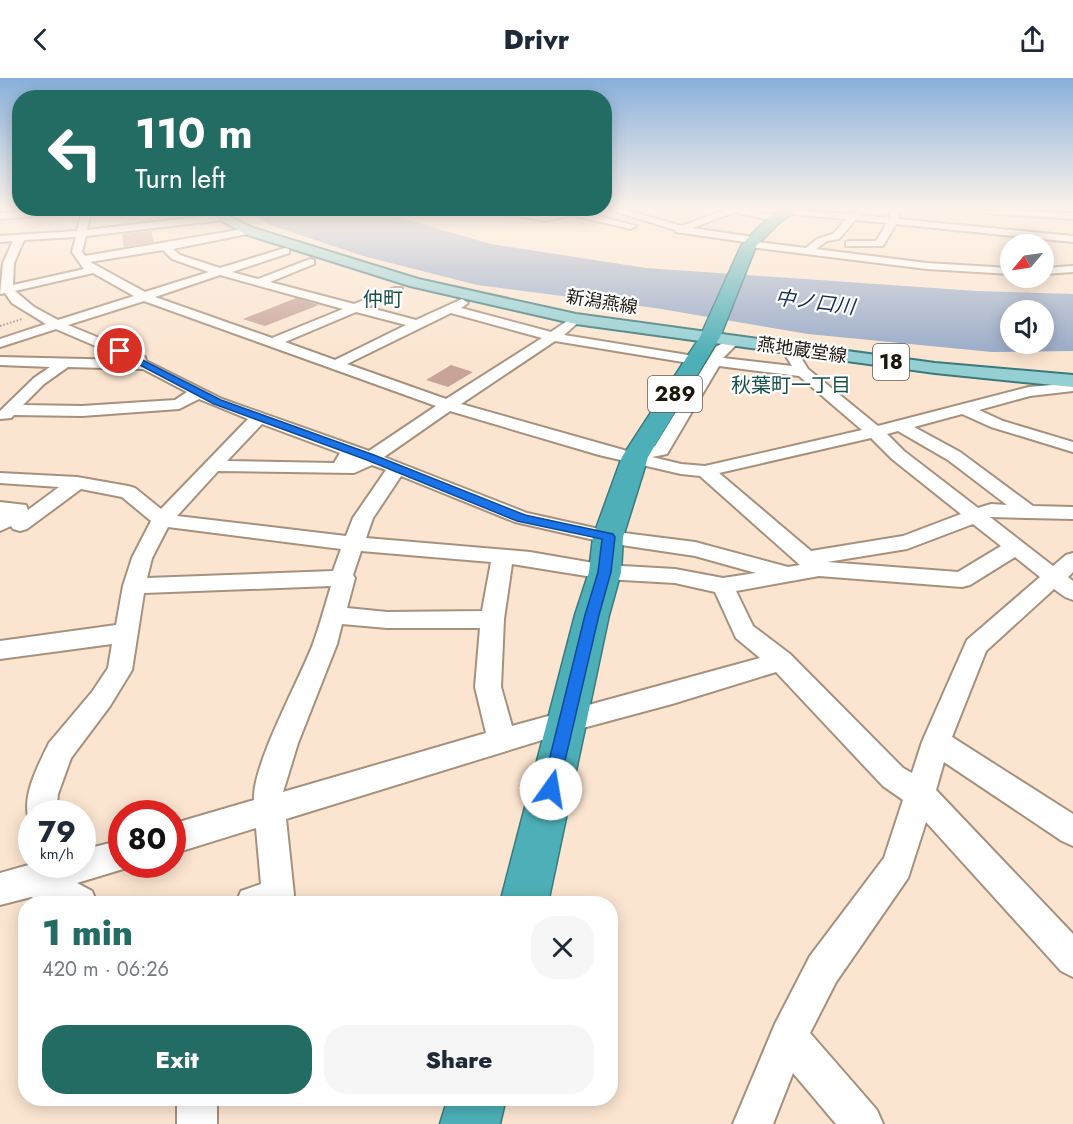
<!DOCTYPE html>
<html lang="en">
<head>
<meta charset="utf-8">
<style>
	body { margin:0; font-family:Jost,"Noto Sans JP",sans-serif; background:#f6f6f7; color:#1f2937; height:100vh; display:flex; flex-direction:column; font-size:22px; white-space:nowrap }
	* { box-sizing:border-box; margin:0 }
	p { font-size:20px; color:#747a83 }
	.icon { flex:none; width:33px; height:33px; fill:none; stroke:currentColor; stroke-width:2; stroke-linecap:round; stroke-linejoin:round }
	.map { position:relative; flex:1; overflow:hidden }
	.drawer { position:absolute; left:18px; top:818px; width:600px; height:210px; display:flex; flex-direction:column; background:#fff; border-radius:24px; box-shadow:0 3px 15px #0003 }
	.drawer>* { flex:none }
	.banner { position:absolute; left:12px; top:12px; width:600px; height:126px; border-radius:24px; box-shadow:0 3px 15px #0003; background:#236c63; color:#fff; overflow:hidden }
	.needle { width:39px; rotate:241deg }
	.tools { position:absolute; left:1000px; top:156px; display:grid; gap:12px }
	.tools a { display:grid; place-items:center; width:54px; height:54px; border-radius:50%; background:#fff; box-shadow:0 3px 15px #0003; font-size:30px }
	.speed { position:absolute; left:18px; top:722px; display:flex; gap:12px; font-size:30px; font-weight:700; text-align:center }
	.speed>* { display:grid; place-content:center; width:78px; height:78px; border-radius:50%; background:#fff; box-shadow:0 3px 15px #0003; line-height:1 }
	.speed small { font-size:15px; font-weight:400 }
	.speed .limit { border:9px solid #d22; background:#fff; color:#111 }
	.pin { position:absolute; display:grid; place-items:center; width:51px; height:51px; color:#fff; margin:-26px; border:3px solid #fff; border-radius:50%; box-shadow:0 2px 6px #0007 }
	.me { position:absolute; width:66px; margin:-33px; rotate:13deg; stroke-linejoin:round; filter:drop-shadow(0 0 4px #0008) }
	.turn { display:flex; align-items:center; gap:21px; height:126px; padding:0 24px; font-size:27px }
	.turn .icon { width:78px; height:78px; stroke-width:2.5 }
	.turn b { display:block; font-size:42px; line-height:51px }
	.round { display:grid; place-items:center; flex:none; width:63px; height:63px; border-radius:24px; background:#f6f6f7 }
	.head { display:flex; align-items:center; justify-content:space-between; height:102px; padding:0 24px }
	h1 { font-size:36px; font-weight:800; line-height:45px; color:#236c63 }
	.primary-button { display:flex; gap:12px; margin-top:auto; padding:12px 24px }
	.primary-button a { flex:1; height:69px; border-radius:24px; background:#236c63; color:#fff; font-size:24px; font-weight:800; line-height:69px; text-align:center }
	.primary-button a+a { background:#f6f6f7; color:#1f2937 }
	header { display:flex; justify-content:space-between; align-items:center; height:78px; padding:0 24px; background:#fff; font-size:27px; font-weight:800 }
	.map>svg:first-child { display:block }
</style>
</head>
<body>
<header><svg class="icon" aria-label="back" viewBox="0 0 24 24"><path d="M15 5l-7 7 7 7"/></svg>Drivr<svg class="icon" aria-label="share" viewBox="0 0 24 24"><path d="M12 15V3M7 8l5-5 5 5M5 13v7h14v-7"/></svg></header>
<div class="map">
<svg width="1073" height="1046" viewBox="0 0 1073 1046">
	<rect width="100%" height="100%" fill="#fbe5d0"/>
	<path fill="#99abc8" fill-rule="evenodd" d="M 246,132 L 373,132 L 491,166 L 646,190 L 976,213 L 1073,216 L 1073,273 L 992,274 L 808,256 L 655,230 L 477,207 L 363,178 L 270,147 ZM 1011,232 L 1044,232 L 1044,266 L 1011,266 Z"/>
	<path fill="#c8a398" d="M 151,153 L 154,164 L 124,169 L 122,156 Z
		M 296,220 L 319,227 L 265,248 L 243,241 Z
		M 451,287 L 473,294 L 448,309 L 426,302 Z"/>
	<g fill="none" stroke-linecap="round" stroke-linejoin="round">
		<defs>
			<path id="minor" d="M 47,132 L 91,132 L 87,152 L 223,136 L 228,139 L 223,142 L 86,158 L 82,174 L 85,178 L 249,150 L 254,153 L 252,155 L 173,171 L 180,177 L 220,190 L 285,170 L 289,171 L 289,175 L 232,194 L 258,201 L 310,181 L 314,182 L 314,186 L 270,204 L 354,226 L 394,210 L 402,210 L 402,214 L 367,229 L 416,242 L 462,221 L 468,225 L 461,230 L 551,254 L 576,237 L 582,241 L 564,257 L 694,278 L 696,281 L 694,284 L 689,285 L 555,263 L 461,326 L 627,373 L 630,369 C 638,367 646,369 655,368 L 716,269 L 733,259 L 740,263 L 723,280 L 792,288 L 781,270 L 783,267 L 793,267 L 808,291 L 878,348 L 1029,309 L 1073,305 L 1073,313 L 1030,318 L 979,332 L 1003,343 L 1073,364 L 1073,374 L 991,349 L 962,336 L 914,349 L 960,374 L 1033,428 L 1073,429 L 1073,441 L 990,439 L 1053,488 L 1066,477 L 1073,475 L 1073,494 L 1068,499 L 1073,503 L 1073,522 L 1065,519 L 1054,511 L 986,573 L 952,659 L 1073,736 L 1073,768 L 1062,763 L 944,684 L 936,712 L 1073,856 L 1073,899 L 1061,893 L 926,744 L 908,800 L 836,904 L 810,955 L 877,1032 L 883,1046 L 836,1046 L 793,995 L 773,1046 L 733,1046 L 775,946 L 810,878 L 884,780 L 903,722 L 883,708 L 776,594 L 672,626 L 568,654 L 286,741 L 294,817 L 291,825 L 236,825 L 241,813 L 261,806 L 256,750 L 172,776 L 172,746 L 254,722 C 252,687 299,603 313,566 C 320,547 325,527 331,508 L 144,515 L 132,592 L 110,628 L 71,680 L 58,716 L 56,735 L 32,735 L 30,745 C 20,720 38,688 49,665 L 92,614 L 108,590 L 112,566 L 0,581 L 0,563 L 116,547 L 123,508 L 132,480 L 151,443 L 122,419 L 81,411 L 27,451 L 20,453 L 13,451 L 11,448 L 0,453 L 0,424 L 26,427 L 28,432 L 59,409 L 0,405 L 0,395 L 77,399 L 128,408 L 135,410 L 161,431 L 248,341 L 199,321 L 179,331 L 82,338 L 14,337 L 11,340 L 0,341 L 0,333 L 34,300 L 50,289 L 0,287 L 0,279 L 128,282 L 56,251 L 0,269 L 0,261 L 46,246 L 12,225 L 5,215 L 0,216 L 3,185 L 13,163 L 0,164 L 0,158 L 77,153 L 82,134 L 0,141 L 0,135 ZM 76,159 L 72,174 L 84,191 L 13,207 L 14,185 L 24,162 ZM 163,172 L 172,181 L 209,194 L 145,214 L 90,184 ZM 93,195 L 134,218 L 58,242 L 34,229 L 15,213 ZM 220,197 L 343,231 L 272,260 L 155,219 ZM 144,223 L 436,328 L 369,373 L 222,321 L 146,283 L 145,279 L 68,247 ZM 356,234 L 406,247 L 335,282 L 285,264 ZM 451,235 L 542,260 L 446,321 L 347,286 ZM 719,288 L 799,298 L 862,352 L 705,388 L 681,386 L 652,379 L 667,376 ZM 68,289 L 143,291 L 187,314 L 175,322 L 82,328 L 23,327 L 44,306 ZM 450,333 L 599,377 L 681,396 L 700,398 L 800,487 L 788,489 L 695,464 L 608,453 L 527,435 L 384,379 ZM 262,346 L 340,375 L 334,385 L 227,383 ZM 898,353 L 948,382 L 1007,427 L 991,426 L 978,430 L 904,373 L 887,356 ZM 871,360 L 892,381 L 961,436 L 903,458 L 811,473 L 719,395 ZM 372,387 L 386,392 L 353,440 L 346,458 L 177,438 L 218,393 L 354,395 ZM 401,398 L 515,444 L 608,465 L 695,478 L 756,495 L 723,500 L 675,491 L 605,487 L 530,474 L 366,460 L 373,440 ZM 973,446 L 1001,468 L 958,494 L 827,484 L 907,471 ZM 168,449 L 341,471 L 333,493 L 147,500 L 152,480 ZM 361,473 L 491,484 L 482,533 L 387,534 L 347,530 L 355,500 L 353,497 ZM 1015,479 L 1040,499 L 967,562 L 922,664 L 912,695 L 903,690 L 790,576 L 753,548 L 736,513 L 819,498 L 962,509 L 970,507 ZM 512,486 L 605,501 L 675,505 L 715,514 L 736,560 L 760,580 L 512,648 L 501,609 L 504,541 ZM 342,546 L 387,550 L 480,550 L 475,609 L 486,655 L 283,714 L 298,665 L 337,566 Z
				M 497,132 C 518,132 539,139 560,134 L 559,132 L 583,132 L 582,134 L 636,148 L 631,151 L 571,137 L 546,143 L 501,135 Z
				M 611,132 L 624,132 L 682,148 L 724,132 L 749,132 L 781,140 L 776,143 L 735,134 L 692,150 L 753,159 L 756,160 L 757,164 L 806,170 L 817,161 L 833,156 L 846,141 L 790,136 L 786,132 L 851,136 L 856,133 L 860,137 L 889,140 L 892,132 L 900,132 L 898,141 L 1073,158 L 1073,164 L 896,146 L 883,168 L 846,168 L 846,164 L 850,163 L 876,163 L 887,145 L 855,142 L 839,161 L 827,163 L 816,171 L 927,185 L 1011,190 L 1011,196 L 927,191 L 749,169 L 745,168 L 745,164 L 676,154 L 675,152 Z
				M 982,132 L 1073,135 L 1073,141 L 986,135 Z
				M 1073,188 L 1073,194 L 1044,196 L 1044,190 Z
				M 122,762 L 122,786 L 134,786 L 133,788 L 77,805 L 92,813 L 97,825 L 48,825 L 31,819 L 0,827 L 0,795 L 32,786 L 82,786 L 82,772 Z
				M 177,1020 L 217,1020 L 217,1046 L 177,1046 Z"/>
			<path id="major" d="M 212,132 L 223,132 L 227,137 L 253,150 L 418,201 L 576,236 L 935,285 L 1073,297 L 1073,309 L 935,295 L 576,246 L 410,208 L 245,156 L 219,141 Z"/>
			<path id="highway" d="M 783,132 L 799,132 L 781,143 L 756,168 L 720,259 L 648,379 L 623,459 L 621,494 L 609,537 L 548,825 L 500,825 L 575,537 L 589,494 L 593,459 L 622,379 L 700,259 L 742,166 L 771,137 Z
				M 448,1020 L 506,1020 L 500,1046 L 440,1046 Z"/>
		</defs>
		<use href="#minor" stroke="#a5917d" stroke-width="4"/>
		<use href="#major" stroke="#3c797c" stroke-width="4"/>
		<use href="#highway" stroke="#3c797c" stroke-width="3"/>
		<path stroke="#978879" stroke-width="1.5" stroke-dasharray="1.5 2" stroke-linecap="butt" d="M 670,132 L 687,136"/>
		<path stroke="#978879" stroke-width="2" stroke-dasharray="1.5 2" stroke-linecap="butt" d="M 0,248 L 22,241"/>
		<use href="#minor" fill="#fff" fill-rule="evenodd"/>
		<use href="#major" fill="#94cfd4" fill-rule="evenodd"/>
		<use href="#highway" fill="#4dafb7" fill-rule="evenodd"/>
	</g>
	<linearGradient id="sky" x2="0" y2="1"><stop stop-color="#88b0db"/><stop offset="0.47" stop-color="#fdf3ea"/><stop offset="1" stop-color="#fdf3ea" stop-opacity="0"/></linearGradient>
	<rect width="1073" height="278" fill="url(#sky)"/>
	<path fill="#1a73e8" stroke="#114b97" stroke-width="1.5" d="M 117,272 L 123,272 L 221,322 L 374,377 L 525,437 L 613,456 L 615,459 L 611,494 L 599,537 L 557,717 L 551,719 L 545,717 L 542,711 L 585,537 L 598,494 L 602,461 L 517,443 L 367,382 L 214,326 L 117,275 Z"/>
	<g text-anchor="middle" stroke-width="4.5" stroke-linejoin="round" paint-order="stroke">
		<g font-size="18" fill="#1d160e" stroke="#fff">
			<text transform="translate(602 224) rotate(9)" y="6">新潟燕線</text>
			<text transform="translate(802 272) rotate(8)" y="6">燕地蔵堂線</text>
		</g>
		<g font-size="20" fill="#155049" stroke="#fff">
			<text x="383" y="228">仲町</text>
			<text x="791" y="314">秋葉町一丁目</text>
		</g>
		<g font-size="20" font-style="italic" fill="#162d54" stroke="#fff">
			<text transform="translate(815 224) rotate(7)" y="7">中ノ口川</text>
		</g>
		<g fill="#fff" stroke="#615c56" stroke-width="1.5">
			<rect x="873" y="266" width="36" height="36" rx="4.5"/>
			<rect x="648" y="298" width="54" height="36" rx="4.5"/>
		</g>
		<g font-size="21" font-weight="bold" fill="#1d160e">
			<text x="891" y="291">18</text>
			<text x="675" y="323">289</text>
		</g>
	</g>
</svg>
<div class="tools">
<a><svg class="needle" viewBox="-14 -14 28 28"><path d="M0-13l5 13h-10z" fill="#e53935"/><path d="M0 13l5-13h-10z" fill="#747a83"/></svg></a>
<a><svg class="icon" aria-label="sound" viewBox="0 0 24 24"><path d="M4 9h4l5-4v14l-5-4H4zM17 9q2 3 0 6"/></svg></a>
</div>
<div class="speed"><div>79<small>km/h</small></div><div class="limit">80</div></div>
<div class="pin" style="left:120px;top:273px;background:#d93025"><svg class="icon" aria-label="arrive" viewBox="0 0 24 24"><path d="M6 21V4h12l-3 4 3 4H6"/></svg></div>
<svg class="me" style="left:551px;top:711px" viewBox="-20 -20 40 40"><circle r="19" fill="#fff"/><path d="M0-13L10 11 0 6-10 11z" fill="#1a73e8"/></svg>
<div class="banner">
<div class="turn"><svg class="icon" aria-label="left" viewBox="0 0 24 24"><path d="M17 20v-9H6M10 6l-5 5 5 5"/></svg><div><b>110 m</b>Turn left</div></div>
</div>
<section class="drawer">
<div class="head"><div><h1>1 min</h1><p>420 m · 06:26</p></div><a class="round"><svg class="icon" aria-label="close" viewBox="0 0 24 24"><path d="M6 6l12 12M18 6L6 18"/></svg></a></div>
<div class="primary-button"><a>Exit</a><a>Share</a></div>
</section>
</div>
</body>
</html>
